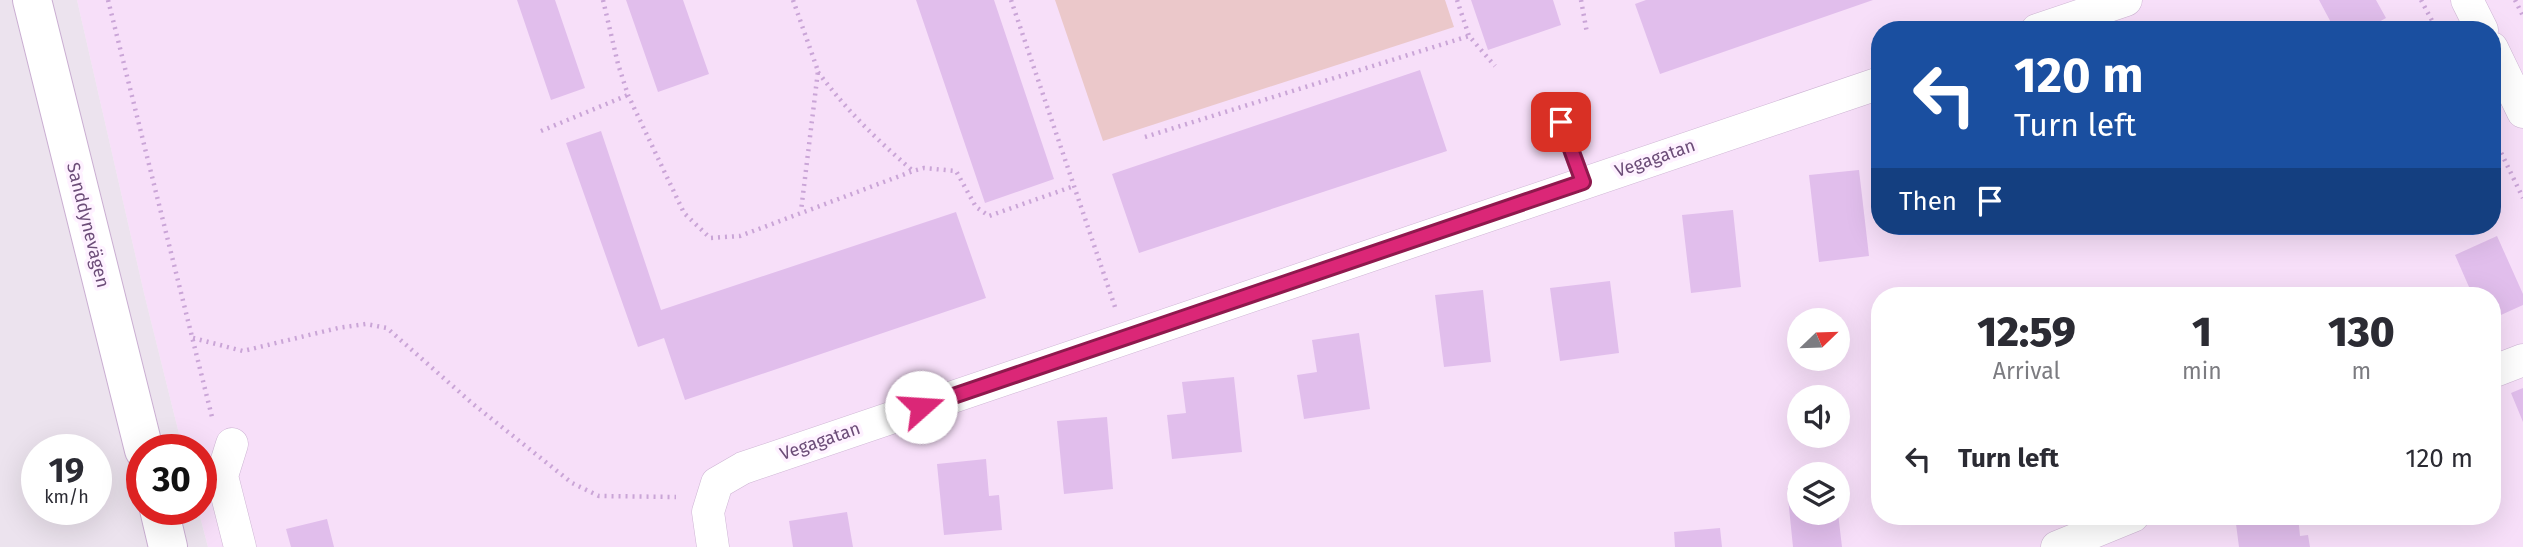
<!DOCTYPE html>
<html lang="en">
<head>
<meta charset="utf-8">
<style>
	body { margin:0; font-family:"Fira Sans",sans-serif; background:#f7f7f7; color:#2b2b33; height:100vh; display:flex; flex-direction:column; font-size:26px; white-space:nowrap }
	* { box-sizing:border-box; margin:0 }
	p { font-size:23px; color:#7c7c81 }
	.icon { flex:none; width:38px; height:38px; fill:none; stroke:currentColor; stroke-width:2; stroke-linecap:round; stroke-linejoin:round }
	.map { position:relative; flex:1; overflow:hidden }
	.panel { position:absolute; left:1871px; top:287px; width:630px; height:238px; display:flex; flex-direction:column; background:#fff; border-radius:28px; box-shadow:0 7px 28px #0002 }
	.panel>* { flex:none }
	.top-card { position:absolute; left:1871px; top:21px; width:630px; height:214px; border-radius:28px; box-shadow:0 7px 28px #0002; background:#1a4fa0; color:#fff; overflow:hidden }
	.needle { width:46px; rotate:67deg }
	.tools { position:absolute; left:1787px; top:308px; display:grid; gap:14px }
	.tools a { display:grid; place-items:center; width:63px; height:63px; border-radius:50%; background:#fff; box-shadow:0 7px 28px #0002; font-size:35px }
	.speed { position:absolute; left:21px; top:434px; display:flex; gap:14px; font-size:35px; font-weight:700; text-align:center }
	.speed>* { display:grid; place-content:center; width:91px; height:91px; border-radius:50%; background:#fff; box-shadow:0 7px 28px #0002; line-height:1 }
	.speed small { font-size:18px; font-weight:400 }
	.speed .limit { border:10px solid #d22; background:#fff; color:#111 }
	.pin { position:absolute; display:grid; place-items:center; width:60px; height:60px; color:#fff; margin:-30px; border-radius:14px; box-shadow:0 4px 10px #0006 }
	.me { position:absolute; width:77px; margin:-38px; rotate:71deg; stroke-linejoin:round; filter:drop-shadow(0 0 5px #0008) }
	.turn { display:flex; align-items:center; gap:24px; height:147px; padding:0 28px; font-size:32px }
	.turn .icon { width:91px; height:91px; stroke-width:2.5 }
	.turn b { display:block; font-size:49px; line-height:60px }
	.then { display:flex; align-items:center; height:66px; padding:0 28px; background:#0003; gap:14px; font-size:26px }
	.eta { display:flex; justify-content:space-evenly; align-items:center; height:119px; text-align:center }
	.eta b { font-size:42px; font-weight:800; line-height:49px }
	ul { padding:0; list-style:none }
	li { display:flex; align-items:center; gap:21px; height:105px; padding:0 28px }
	li div { flex:1 }
	li b { display:block; font-size:26px }
	li em { font-style:normal }
	.map>svg:first-child { display:block }
</style>
</head>
<body>
<div class="map">
<svg width="2523" height="547" viewBox="0 0 2523 547">
	<rect width="100%" height="100%" fill="#fcebfc"/>
	<path fill="#f7dff9" fill-rule="evenodd" d="M 77,0 L 2523,0 L 2523,547 L 208,547 L 198,509 L 201,509 L 201,450 L 183,450 L 144,293 ZM 1880,30 L 2492,30 L 2492,226 L 1880,226 ZM 1880,296 L 2492,296 L 2492,516 L 1880,516 ZM 1799,320 L 1838,320 L 1838,359 L 1799,359 ZM 1799,397 L 1838,397 L 1838,436 L 1799,436 ZM 1799,474 L 1838,474 L 1838,513 L 1799,513 Z"/>
	<path fill="#ece3ee" fill-rule="evenodd" d="M 0,0 L 77,0 L 144,293 L 183,450 L 142,450 L 142,509 L 198,509 L 208,547 L 0,547 ZM 37,450 L 96,450 L 96,509 L 37,509 Z"/>
	<path fill="#ebc8ca" d="M 1055,0 L 1445,0 L 1454,27 L 1103,141 Z"/>
	<path fill="#e1beec" d="M 517,0 L 555,0 L 585,88 L 551,100 Z
		M 626,0 L 683,0 L 709,74 L 658,92 Z
		M 916,0 L 994,0 L 1054,179 L 985,203 Z
		M 1471,0 L 1553,0 L 1561,25 L 1488,50 Z
		M 1646,0 L 1873,0 L 1660,74 L 1635,4 Z
		M 2319,0 L 2376,0 L 2386,18 L 2364,30 L 2335,30 Z
		M 1420,70 L 1447,151 L 1139,253 L 1112,174 Z
		M 601,131 L 661,310 L 956,212 L 986,298 L 685,400 L 664,338 L 638,347 L 566,143 Z
		M 1859,170 L 1869,256 L 1819,262 L 1809,175 Z
		M 1733,210 L 1741,287 L 1691,293 L 1682,215 Z
		M 2497,236 L 2523,294 L 2523,305 L 2492,319 L 2492,296 L 2473,296 L 2455,255 Z
		M 1610,281 L 1619,353 L 1560,361 L 1550,288 Z
		M 1483,290 L 1491,362 L 1444,367 L 1435,295 Z
		M 1359,333 L 1370,409 L 1304,419 L 1297,375 L 1317,372 L 1312,340 Z
		M 1234,377 L 1242,452 L 1172,459 L 1167,415 L 1186,413 L 1182,382 Z
		M 2523,388 L 2523,422 L 2511,393 Z
		M 1107,417 L 1113,489 L 1064,494 L 1057,421 Z
		M 986,459 L 989,496 L 999,495 L 1002,530 L 944,535 L 937,464 Z
		M 1799,486 L 1799,513 L 1838,513 L 1842,547 L 1793,547 L 1787,488 Z
		M 847,512 L 853,547 L 793,547 L 789,521 Z
		M 2290,516 L 2298,516 L 2300,536 L 2308,535 L 2310,547 L 2239,547 L 2236,524 Z
		M 327,519 L 334,547 L 291,547 L 286,529 Z
		M 1720,528 L 1722,547 L 1675,547 L 1674,532 Z"/>
	<g fill="none" stroke-linecap="round" stroke-linejoin="round">
		<defs>
			<path id="lane" d="M 1561,122 L 1583,182"/>
			<path id="street" d="M 2467,0 L 2482,30
				M 2037,30 L 2126,0
				M 2492,48 L 2523,112
				M 2492,372 L 2523,360
				M 232,444 L 222,476 L 240,547
				M 713,547 L 708,512 L 717,483 L 743,468 L 1880,83
				M 2057,547 L 2133,516"/>
			<path id="secondary" d="M 32,0 L 144,450
				M 159,509 L 168,547"/>
		</defs>
		<use href="#lane" stroke="#ceb5d4" stroke-width="18"/>
		<use href="#street" stroke="#ceb5d4" stroke-width="33"/>
		<use href="#secondary" stroke="#caaed2" stroke-width="40"/>
		<path stroke="#caa5d7" stroke-width="4.5" stroke-dasharray="2 5" stroke-linecap="butt" d="M 108,0 L 212,417
			M 603,0 L 618,64 L 628,95 L 684,213 L 710,238 L 740,236 L 913,171 L 924,168 L 956,171 L 976,207 L 989,216 L 1074,186
			M 793,0 L 818,71 L 801,211
			M 1011,0 L 1115,307
			M 1457,0 L 1469,36 L 1495,66
			M 1581,0 L 1587,33
			M 2421,0 L 2437,30
			M 2515,0 L 2523,16
			M 818,72 C 848,112 876,139 913,171
			M 541,131 L 628,95
			M 2492,134 L 2523,198
			M 1145,137 L 1469,36
			M 193,338 L 243,351 L 338,328 L 366,324 L 387,328 L 473,404 L 572,483 L 599,496 L 676,497"/>
		<use href="#lane" stroke="#fff" stroke-width="16"/>
		<use href="#street" stroke="#fff" stroke-width="32"/>
		<use href="#secondary" stroke="#fff" stroke-width="38"/>
	</g>
	<g fill="none" stroke-linecap="round" stroke-linejoin="round">
		<defs>
			<path id="route" d="M 921,407 L 1583,182 L 1561,122"/>
		</defs>
		<use href="#route" stroke="#8e194d" stroke-width="18"/>
		<use href="#route" stroke="#db2777" stroke-width="12"/>
	</g>
	<g text-anchor="middle" stroke-width="7" stroke-linejoin="round" paint-order="stroke">
		<g font-size="18" fill="#6c4d78" stroke="#fef1ff">
			<text transform="translate(1655 158) rotate(-19)" y="6">Vegagatan</text>
			<text transform="translate(88 225) rotate(76)" y="6">Sanddynevägen</text>
			<text transform="translate(820 441) rotate(-19)" y="6">Vegagatan</text>
		</g>
	</g>
</svg>
<div class="tools">
<a><svg class="needle" viewBox="-14 -14 28 28"><path d="M0-13l5 13h-10z" fill="#e53935"/><path d="M0 13l5-13h-10z" fill="#7c7c81"/></svg></a>
<a><svg class="icon" aria-label="sound" viewBox="0 0 24 24"><path d="M4 9h4l5-4v14l-5-4H4zM17 9q2 3 0 6"/></svg></a>
<a><svg class="icon" aria-label="layers" viewBox="0 0 24 24"><path d="M12 4l9 5-9 5-9-5zM3 14l9 5 9-5"/></svg></a>
</div>
<div class="speed"><div>19<small>km/h</small></div><div class="limit">30</div></div>
<div class="pin" style="left:1561px;top:122px;background:#d93025"><svg class="icon" aria-label="arrive" viewBox="0 0 24 24"><path d="M6 21V4h12l-3 4 3 4H6"/></svg></div>
<svg class="me" style="left:921px;top:407px" viewBox="-20 -20 40 40"><circle r="19" fill="#fff"/><path d="M0-13L10 11 0 6-10 11z" fill="#db2777"/></svg>
<div class="top-card">
<div class="turn"><svg class="icon" aria-label="left" viewBox="0 0 24 24"><path d="M17 20v-9H6M10 6l-5 5 5 5"/></svg><div><b>120 m</b>Turn left</div></div>
<div class="then">Then<svg class="icon" aria-label="arrive" viewBox="0 0 24 24"><path d="M6 21V4h12l-3 4 3 4H6"/></svg></div>
</div>
<section class="panel">
<div class="eta">
<div><b>12:59</b><p>Arrival</p></div>
<div><b>1</b><p>min</p></div>
<div><b>130</b><p>m</p></div>
</div>
<ul>
<li><svg class="icon" aria-label="left" viewBox="0 0 24 24"><path d="M17 20v-9H6M10 6l-5 5 5 5"/></svg><div><b>Turn left</b></div><em>120 m</em></li>
</ul>
</section>
</div>
</body>
</html>
